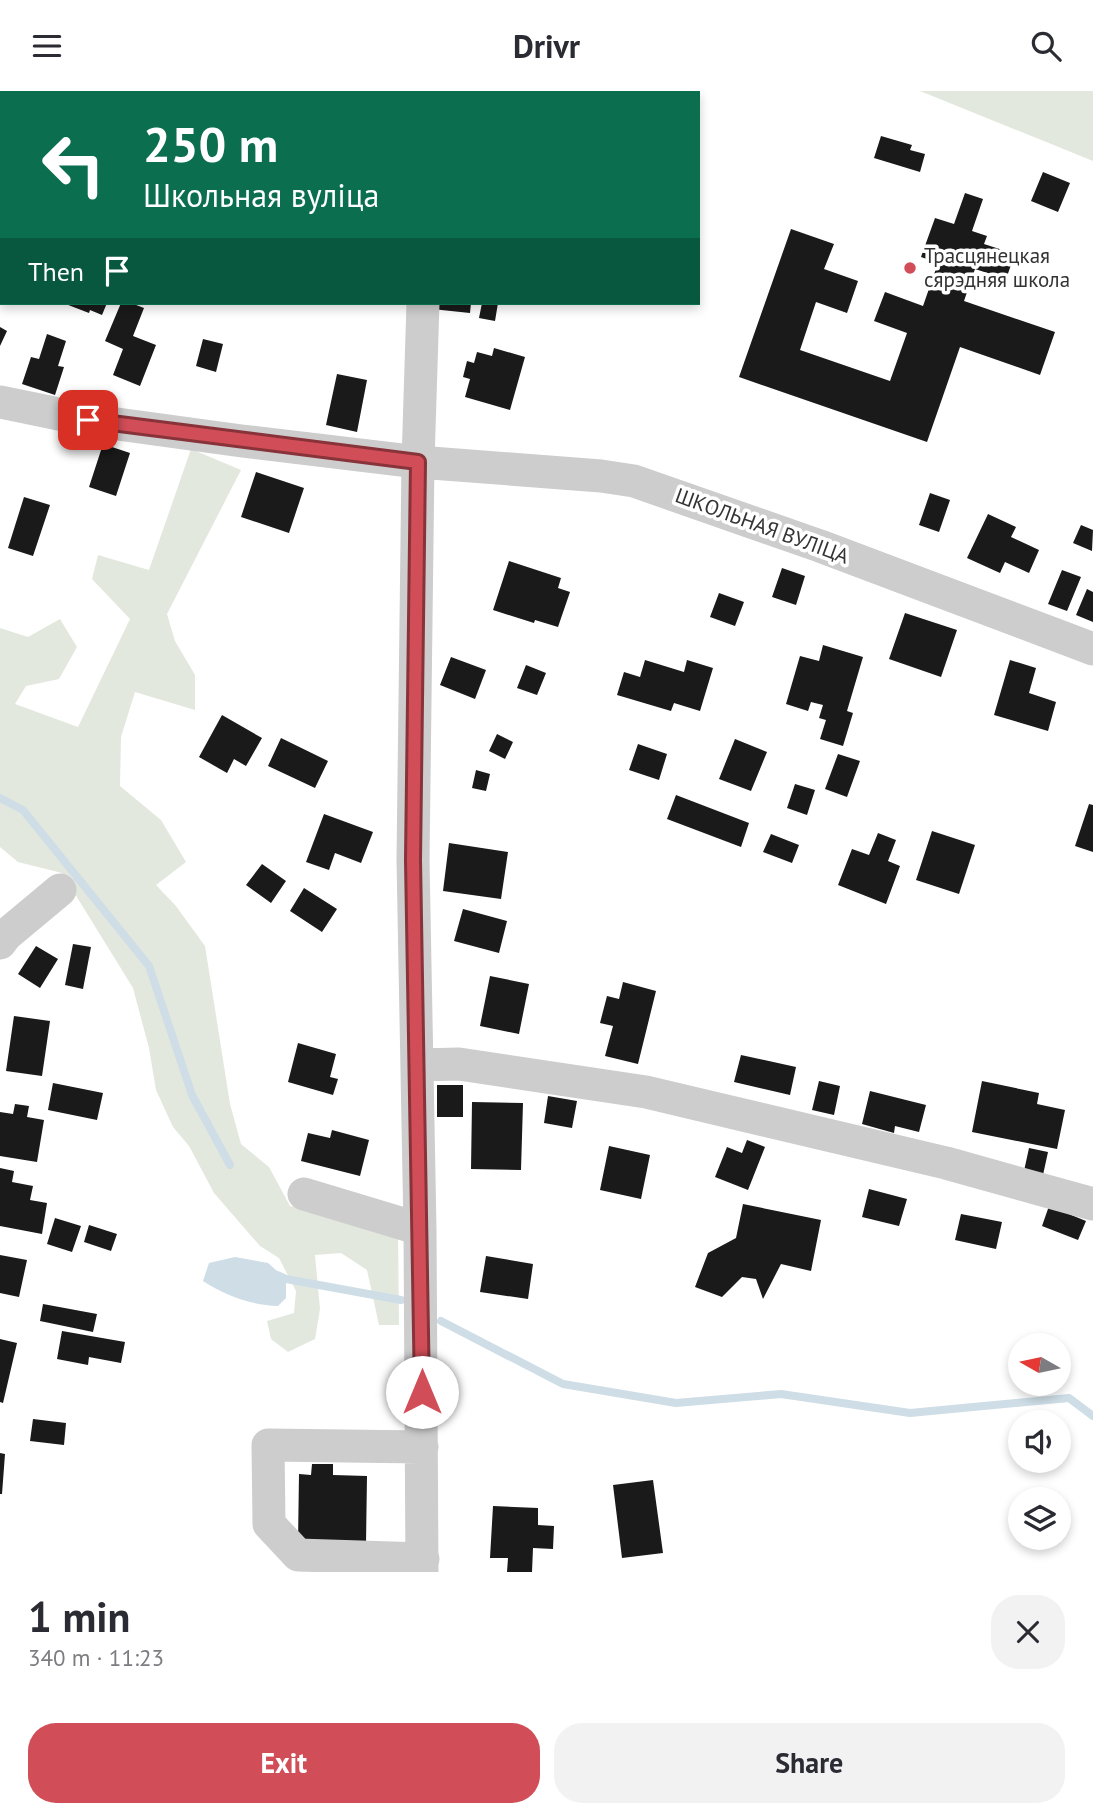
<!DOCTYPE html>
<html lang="en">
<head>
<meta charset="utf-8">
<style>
	body { margin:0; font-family:"PT Sans",sans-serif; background:#f2f2f3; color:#2b2b33; height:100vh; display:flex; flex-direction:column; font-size:26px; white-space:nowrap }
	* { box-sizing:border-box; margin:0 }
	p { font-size:23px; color:#7c7c81 }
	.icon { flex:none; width:38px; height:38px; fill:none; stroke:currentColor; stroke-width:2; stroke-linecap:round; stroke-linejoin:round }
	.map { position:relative; height:1481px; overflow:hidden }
	.sheet { display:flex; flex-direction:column; background:#fff; flex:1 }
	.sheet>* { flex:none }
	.hud { position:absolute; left:0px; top:0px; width:700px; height:214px; box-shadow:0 4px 10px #0003; background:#0b6e4f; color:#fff; overflow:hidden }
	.needle { width:46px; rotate:279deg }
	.fabs { position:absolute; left:1008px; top:1242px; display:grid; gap:14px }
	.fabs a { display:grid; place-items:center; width:63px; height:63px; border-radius:50%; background:#fff; box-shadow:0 4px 10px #0003; font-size:35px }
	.pin { position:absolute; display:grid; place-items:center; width:60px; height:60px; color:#fff; margin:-30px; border-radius:14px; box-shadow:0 4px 10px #0006 }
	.me { position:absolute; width:77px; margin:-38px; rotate:0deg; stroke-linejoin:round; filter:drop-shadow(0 0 5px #0008) }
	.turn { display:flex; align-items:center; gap:24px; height:147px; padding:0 28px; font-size:32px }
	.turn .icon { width:91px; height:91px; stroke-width:2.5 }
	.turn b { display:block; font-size:49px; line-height:60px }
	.then { display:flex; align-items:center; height:66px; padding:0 28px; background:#0003; gap:14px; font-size:26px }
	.round { display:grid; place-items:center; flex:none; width:74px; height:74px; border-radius:28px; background:#f2f2f3 }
	.head { display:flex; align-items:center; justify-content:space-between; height:119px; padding:0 28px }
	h1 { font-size:42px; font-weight:600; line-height:52px }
	.button { display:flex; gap:14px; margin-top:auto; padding:14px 28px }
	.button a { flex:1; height:80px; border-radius:28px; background:#d14e58; color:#fff; font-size:28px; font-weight:600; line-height:80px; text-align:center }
	.button a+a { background:#f2f2f3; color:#2b2b33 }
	header { display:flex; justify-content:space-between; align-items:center; height:91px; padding:0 28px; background:#fff; font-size:32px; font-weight:600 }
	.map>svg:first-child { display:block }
</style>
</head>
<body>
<header><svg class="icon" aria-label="menu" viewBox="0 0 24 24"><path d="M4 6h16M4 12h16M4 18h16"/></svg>Drivr<svg class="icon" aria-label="search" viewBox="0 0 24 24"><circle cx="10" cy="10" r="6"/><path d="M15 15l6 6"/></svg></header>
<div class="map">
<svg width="1093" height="1481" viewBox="0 0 1093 1481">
	<rect width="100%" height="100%" fill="#fff"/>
	<path fill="#e3e8de" d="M 920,0 L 1093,0 L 1093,70 Z
		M 191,358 L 241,379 L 167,523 L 175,550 L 195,584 L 195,619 L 135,601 L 121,646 L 120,695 L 161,729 L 186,771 L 156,794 L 176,815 L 205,855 L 230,1013 L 241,1053 L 269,1076 L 290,1115 L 324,1122 L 398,1142 L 399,1234 L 379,1234 L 367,1179 L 341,1162 L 315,1164 L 320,1218 L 315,1248 L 288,1261 L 271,1248 L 267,1230 L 294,1222 L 296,1200 L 279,1167 L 260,1155 L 214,1102 L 189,1055 L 173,1036 L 156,999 L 149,957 L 133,897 L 62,782 L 18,771 L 0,756 L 0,537 L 28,546 L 60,528 L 77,556 L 59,588 L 26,595 L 15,613 L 78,636 L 130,528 L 92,488 L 98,464 L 149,479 Z"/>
	<path fill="#cedde6" d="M 235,1166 L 268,1172 L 286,1188 L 286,1207 L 278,1215 C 251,1214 226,1205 203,1190 L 209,1172 Z"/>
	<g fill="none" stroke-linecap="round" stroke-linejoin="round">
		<path stroke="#cedde6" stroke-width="8" d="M 0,707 L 23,719 L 149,875 L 192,1004 L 230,1074
			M 277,1184 L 286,1188 L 401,1209
			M 441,1230 L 563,1293 L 676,1312 L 781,1303 L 910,1322 L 1069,1307 L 1093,1325"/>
	</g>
	<path fill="#1a1a1a" d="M 881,45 L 912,54 L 910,59 L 925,63 L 920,81 L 874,67 Z
		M 1043,81 L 1070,92 L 1058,121 L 1031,110 Z
		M 965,102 L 983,108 L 972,140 L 987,145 L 984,153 L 1015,163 L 1006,188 L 975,178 L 964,210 L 1055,241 L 1040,284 L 960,256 L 927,351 L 739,286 L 791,138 L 834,153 L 824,178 L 858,190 L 847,222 L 816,211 L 800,259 L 890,290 L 907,242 L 874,230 L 885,201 L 923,215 L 938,172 L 921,166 L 935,127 L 954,133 Z
		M 63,212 L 107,212 L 102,224 L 90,219 L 89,222 Z
		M 121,212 L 131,212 L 144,217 L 133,245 L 156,254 L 140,295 L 113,284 L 123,258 L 105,250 Z
		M 433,212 L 471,212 L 470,222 L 432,218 Z
		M 482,212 L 498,212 L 495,230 L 479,227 Z
		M 0,236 L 7,240 L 0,255 Z
		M 47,243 L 66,250 L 58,275 L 64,276 L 55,304 L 22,293 L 31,266 L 39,268 Z
		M 203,248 L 223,253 L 216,281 L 196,275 Z
		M 494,257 L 525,266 L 510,319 L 465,306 L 470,288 L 463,286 L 467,270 L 474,272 L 477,261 L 492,265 Z
		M 337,283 L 367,289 L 357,341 L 326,334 Z
		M 103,353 L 130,362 L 116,405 L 89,396 Z
		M 256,381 L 304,397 L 289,442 L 241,426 Z
		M 930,402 L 950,409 L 939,441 L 919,434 Z
		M 24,406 L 50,414 L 33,465 L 8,457 Z
		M 988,423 L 1016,436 L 1011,446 L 1039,459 L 1029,482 L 1005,471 L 1000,482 L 967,467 Z
		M 1081,434 L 1093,439 L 1092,460 L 1073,452 Z
		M 509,470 L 561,487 L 558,497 L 570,501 L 558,536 L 535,529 L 534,532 L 493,519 Z
		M 782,477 L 805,485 L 796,514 L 772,506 Z
		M 1062,479 L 1081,486 L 1067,520 L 1048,513 Z
		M 1087,498 L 1093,501 L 1093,531 L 1076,524 Z
		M 719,502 L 744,511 L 735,535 L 710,526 Z
		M 905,522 L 957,539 L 941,586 L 889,568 Z
		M 823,554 L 863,566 L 847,620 L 853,622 L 843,655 L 820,648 L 826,629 L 819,627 L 823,614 L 811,611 L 808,620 L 786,613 L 800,565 L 819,570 Z
		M 451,566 L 486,579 L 475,608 L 440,594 Z
		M 645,569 L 684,581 L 687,569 L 713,577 L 700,620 L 674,612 L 671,620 L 617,604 L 624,581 L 640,586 Z
		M 1010,569 L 1036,577 L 1029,602 L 1056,611 L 1048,640 L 994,624 Z
		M 526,574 L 546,582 L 537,604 L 517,597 Z
		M 222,624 L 262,647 L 246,675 L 234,668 L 227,682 L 199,666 Z
		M 497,643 L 513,651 L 505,668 L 489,660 Z
		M 281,647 L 328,670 L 315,697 L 268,675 Z
		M 735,648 L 767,661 L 751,700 L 719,688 Z
		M 638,653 L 667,663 L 659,689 L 629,679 Z
		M 838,663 L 860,670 L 847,706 L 825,698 Z
		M 476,679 L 490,683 L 486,700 L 472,697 Z
		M 795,693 L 815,699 L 807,724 L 787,717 Z
		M 676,704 L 749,732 L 741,756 L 667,728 Z
		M 1089,713 L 1093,714 L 1093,761 L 1075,755 Z
		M 324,723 L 373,741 L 361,772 L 335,762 L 329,779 L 306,771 Z
		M 932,740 L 975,754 L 959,803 L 916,789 Z
		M 878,742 L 896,749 L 888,770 L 900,775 L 886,813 L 838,794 L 852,758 L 869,764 Z
		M 771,743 L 799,754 L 792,772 L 763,761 Z
		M 449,752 L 508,761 L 501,808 L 443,800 Z
		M 262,773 L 286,790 L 271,812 L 246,794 Z
		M 304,797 L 337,818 L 322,841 L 290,820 Z
		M 463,818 L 507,830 L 499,862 L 454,850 Z
		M 73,853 L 91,856 L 83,898 L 65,894 Z
		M 36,855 L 58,868 L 40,897 L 18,883 Z
		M 490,885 L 529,893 L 519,943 L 480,935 Z
		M 623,891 L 656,900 L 638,973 L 605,965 L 613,935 L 600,932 L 607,905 L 619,908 Z
		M 14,925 L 50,930 L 42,985 L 6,980 Z
		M 298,952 L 336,963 L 330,986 L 338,988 L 333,1004 L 288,991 Z
		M 741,964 L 796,976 L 790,1004 L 734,991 Z
		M 819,990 L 840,995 L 834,1024 L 812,1019 Z
		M 982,990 L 1039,1002 L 1037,1013 L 1065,1019 L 1057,1058 L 972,1041 Z
		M 53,992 L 103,1002 L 97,1029 L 48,1019 Z
		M 437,994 L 463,994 L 463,1026 L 437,1026 Z
		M 870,1000 L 926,1014 L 919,1041 L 895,1035 L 894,1042 L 862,1033 Z
		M 548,1005 L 577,1010 L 572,1037 L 544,1032 Z
		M 472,1011 L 523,1012 L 521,1079 L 471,1078 Z
		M 15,1013 L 29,1015 L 27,1026 L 44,1029 L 37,1071 L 0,1065 L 0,1021 L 13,1023 Z
		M 332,1039 L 369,1049 L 360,1085 L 301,1070 L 308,1042 L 330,1047 Z
		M 747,1049 L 765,1056 L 748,1099 L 715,1086 L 727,1056 L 742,1062 Z
		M 609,1055 L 650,1064 L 641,1108 L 600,1099 Z
		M 1029,1057 L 1048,1061 L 1043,1084 L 1024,1080 Z
		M 0,1077 L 14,1080 L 12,1091 L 33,1095 L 30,1109 L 47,1112 L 42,1143 L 0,1135 Z
		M 869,1098 L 907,1108 L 899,1135 L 862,1126 Z
		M 743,1113 L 821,1129 L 811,1180 L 781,1173 L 763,1208 L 756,1188 L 742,1186 L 722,1206 L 695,1196 L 708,1162 L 736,1147 Z
		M 1049,1115 L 1086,1130 L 1078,1149 L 1042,1135 Z
		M 961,1123 L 1002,1131 L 996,1158 L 955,1149 Z
		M 55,1127 L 81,1135 L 72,1161 L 47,1153 Z
		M 89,1134 L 117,1143 L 111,1160 L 84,1151 Z
		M 0,1164 L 27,1169 L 19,1206 L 0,1202 Z
		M 486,1165 L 533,1173 L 528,1208 L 480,1201 Z
		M 43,1213 L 97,1223 L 93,1241 L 40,1230 Z
		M 62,1240 L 125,1251 L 121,1272 L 89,1266 L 88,1274 L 57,1268 Z
		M 0,1248 L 17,1252 L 3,1312 L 0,1311 Z
		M 33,1328 L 66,1332 L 64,1354 L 30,1350 Z
		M 0,1362 L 5,1363 L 2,1403 L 0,1403 Z
		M 312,1373 L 333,1373 L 333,1384 L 367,1385 L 366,1453 L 298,1452 L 299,1383 L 311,1384 Z
		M 653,1389 L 663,1462 L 622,1467 L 613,1394 Z
		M 493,1415 L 538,1417 L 538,1434 L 554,1435 L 553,1458 L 533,1457 L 532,1481 L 507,1481 L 508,1467 L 490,1467 Z"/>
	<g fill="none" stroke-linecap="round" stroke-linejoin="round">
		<path stroke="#cdcdcd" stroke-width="33" d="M 429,2 L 430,0
			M 0,311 L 88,329 L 242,350 L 418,371 L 601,385 L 634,390 L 820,455 L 1093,558
			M 0,852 L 6,844 L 60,799
			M 418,974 L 459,973 L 646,1001 L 946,1072 L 1093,1113
			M 304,1103 L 420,1138
			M 422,1356 L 268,1354 L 269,1433 L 298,1464 L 423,1468
			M 422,1481 L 420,1138 L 413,769 L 418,371 L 423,212"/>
	</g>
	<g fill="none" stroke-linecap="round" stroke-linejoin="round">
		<defs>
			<path id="route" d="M 88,329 L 418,371 L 413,769 L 422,1301"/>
		</defs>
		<use href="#route" stroke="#883339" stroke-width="18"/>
		<use href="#route" stroke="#d14e58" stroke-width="12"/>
	</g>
	<circle fill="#d14e58" stroke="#fff" stroke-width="2.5" cx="910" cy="177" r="7"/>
	<g text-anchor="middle" stroke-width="7" stroke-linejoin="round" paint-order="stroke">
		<g font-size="21" fill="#333" stroke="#fff" text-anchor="start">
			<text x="924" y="172">Трасцянецкая<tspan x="924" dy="24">сярэдняя школа</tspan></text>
		</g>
		<g font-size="21" fill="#333" stroke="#fff">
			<text transform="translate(762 435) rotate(20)" y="7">ШКОЛЬНАЯ ВУЛІЦА</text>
		</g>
	</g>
</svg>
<div class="fabs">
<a><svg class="needle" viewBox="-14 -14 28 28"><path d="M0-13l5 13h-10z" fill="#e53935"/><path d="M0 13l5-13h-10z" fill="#7c7c81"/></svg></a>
<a><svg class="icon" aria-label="sound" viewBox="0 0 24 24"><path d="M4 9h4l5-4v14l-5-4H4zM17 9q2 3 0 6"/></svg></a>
<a><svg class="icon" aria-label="layers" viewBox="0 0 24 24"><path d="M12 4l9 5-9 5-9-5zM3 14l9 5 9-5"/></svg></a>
</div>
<div class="pin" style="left:88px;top:329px;background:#d93025"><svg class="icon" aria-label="arrive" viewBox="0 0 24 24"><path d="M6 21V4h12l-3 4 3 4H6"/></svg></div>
<svg class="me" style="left:422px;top:1301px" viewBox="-20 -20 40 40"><circle r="19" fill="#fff"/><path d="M0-13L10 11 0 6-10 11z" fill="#d14e58"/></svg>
<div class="hud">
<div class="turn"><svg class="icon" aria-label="left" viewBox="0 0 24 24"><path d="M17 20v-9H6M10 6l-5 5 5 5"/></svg><div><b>250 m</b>Школьная вуліца</div></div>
<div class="then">Then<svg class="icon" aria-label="arrive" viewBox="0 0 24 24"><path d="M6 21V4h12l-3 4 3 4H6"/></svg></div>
</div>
</div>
<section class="sheet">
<div class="head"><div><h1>1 min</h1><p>340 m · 11:23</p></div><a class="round"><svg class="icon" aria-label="close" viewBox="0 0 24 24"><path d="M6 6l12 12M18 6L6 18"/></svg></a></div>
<div class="button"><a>Exit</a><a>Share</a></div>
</section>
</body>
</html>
